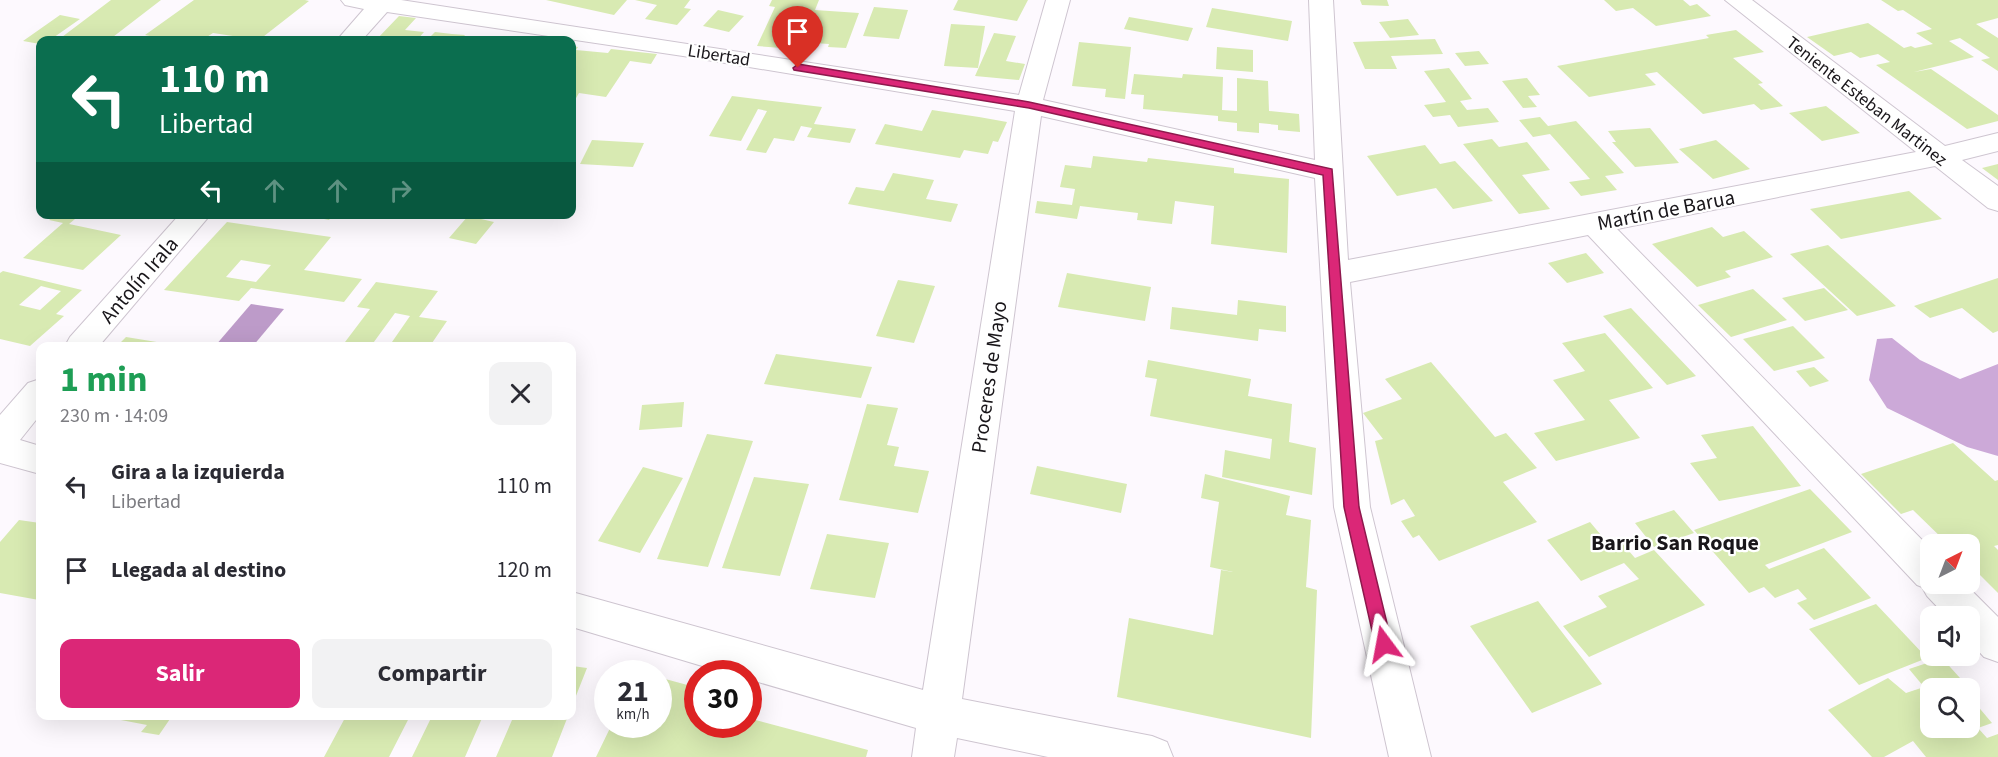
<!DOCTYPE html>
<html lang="es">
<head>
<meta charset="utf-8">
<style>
	body { margin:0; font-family:"Source Sans 3",sans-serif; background:#f2f2f3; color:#2b2b33; height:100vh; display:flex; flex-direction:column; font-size:22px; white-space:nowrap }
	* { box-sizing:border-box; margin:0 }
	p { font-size:20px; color:#7c7c81 }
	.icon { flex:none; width:33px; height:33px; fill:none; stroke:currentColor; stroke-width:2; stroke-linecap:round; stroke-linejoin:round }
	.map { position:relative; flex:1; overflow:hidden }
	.details { position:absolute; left:36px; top:342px; width:540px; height:378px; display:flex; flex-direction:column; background:#fff; border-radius:12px; box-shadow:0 6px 24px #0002 }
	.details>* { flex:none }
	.top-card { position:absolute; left:36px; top:36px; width:540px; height:183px; border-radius:12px; box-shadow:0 6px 24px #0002; background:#0b6e4f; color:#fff; overflow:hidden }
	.needle { width:39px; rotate:42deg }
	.buttons { position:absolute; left:1920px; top:534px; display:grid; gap:12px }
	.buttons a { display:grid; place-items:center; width:60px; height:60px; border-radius:12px; background:#fff; box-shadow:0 6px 24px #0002; font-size:30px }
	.speed { position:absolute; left:594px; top:660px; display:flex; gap:12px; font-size:30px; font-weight:700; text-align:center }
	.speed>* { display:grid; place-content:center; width:78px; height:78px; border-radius:50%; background:#fff; box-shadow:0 6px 24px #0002; line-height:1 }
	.speed small { font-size:15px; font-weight:400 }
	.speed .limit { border:9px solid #d22; background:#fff; color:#111 }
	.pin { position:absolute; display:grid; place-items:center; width:51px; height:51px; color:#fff; margin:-62px -26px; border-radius:50% 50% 50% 0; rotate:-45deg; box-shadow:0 0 6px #0007 }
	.pin .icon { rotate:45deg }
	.me { position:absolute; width:66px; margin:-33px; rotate:347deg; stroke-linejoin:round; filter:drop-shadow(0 0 4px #0008) }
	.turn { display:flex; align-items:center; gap:21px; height:126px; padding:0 24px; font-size:27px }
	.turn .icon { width:78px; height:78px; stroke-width:2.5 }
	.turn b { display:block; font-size:42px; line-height:51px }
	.lanes { display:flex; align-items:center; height:57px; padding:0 24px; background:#0003; justify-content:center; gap:30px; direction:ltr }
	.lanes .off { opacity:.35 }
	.round { display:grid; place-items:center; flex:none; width:63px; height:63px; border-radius:12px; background:#f2f2f3 }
	.head { display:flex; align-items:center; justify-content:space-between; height:102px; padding:0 24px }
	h1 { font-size:36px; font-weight:700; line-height:45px; color:#1e9e55 }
	.button { display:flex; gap:12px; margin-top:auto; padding:12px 24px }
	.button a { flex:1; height:69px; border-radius:12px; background:#db2777; color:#fff; font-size:24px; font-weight:700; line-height:69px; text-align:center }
	.button a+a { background:#f2f2f3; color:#2b2b33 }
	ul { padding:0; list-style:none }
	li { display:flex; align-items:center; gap:18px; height:84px; padding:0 24px }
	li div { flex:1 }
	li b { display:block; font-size:22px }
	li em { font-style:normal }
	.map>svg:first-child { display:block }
</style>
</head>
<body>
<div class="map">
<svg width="1998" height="757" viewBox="0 0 1998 757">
	<rect width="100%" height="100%" fill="#fdf9fe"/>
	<path fill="#cca9d8" d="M 1892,338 L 1920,360 L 1960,379 L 1998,364 L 1998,456 L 1967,447 L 1887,408 L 1869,380 L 1877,339 Z"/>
	<path fill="#bd9bc9" d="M 251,304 L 284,309 L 253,346 L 215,346 Z"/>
	<path fill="#d8eab2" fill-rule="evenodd" d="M 111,0 L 161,0 L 109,40 L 58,40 Z
		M 194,0 L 305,0 L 309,1 L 259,40 L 213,33 L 202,40 L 168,40 L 145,35 Z
		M 546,0 L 627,0 L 614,15 Z
		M 635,0 L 690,0 L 684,8 L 691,9 L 677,25 L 645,19 L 657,5 Z
		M 772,0 L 819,0 L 815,10 L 859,13 L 846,48 L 828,47 L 829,44 L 814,43 L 815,40 L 798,39 L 794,49 L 757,46 L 775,7 L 769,6 Z
		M 958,0 L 1028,0 L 1017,21 L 953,10 Z
		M 1360,0 L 1387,0 L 1389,6 L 1362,5 Z
		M 1604,0 L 1683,0 L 1690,6 L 1697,4 L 1711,16 L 1656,26 L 1633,8 L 1616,11 Z
		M 1881,0 L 1998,0 L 1998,18 L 1976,24 L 1998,38 L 1998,71 L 1981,60 L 1990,58 L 1960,38 L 1949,41 L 1974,57 L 1914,72 L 1931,69 L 1998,115 L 1998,121 L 1967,129 L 1876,65 L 1890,62 L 1878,54 L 1860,58 L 1851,52 L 1834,56 L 1807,37 L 1868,23 L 1904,48 L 1911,46 L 1915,48 L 1933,44 L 1916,33 L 1932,29 L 1903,10 L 1898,11 Z
		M 874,7 L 908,10 L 899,39 L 863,36 Z
		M 1212,8 L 1292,21 L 1288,41 L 1206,27 Z
		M 718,10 L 744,16 L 729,32 L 703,26 Z
		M 60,15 L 80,19 L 50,40 L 40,40 L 40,44 L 23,41 Z
		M 399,16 L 416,18 L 405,30 L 424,32 L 417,40 L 376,40 Z
		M 1129,17 L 1193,28 L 1188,41 L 1124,29 Z
		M 1408,19 L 1419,35 L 1390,38 L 1379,22 Z
		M 951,24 L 985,26 L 978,68 L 944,66 Z
		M 1736,30 L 1764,52 L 1733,58 L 1763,83 L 1758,84 L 1783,106 L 1761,110 L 1754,104 L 1703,114 L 1657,72 L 1645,74 L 1656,85 L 1589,97 L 1557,66 L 1709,38 L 1706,35 Z
		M 435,32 L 452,34 L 465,35 L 461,40 L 427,40 Z
		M 994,33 L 1016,36 L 1006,61 L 1025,64 L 1019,80 L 975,76 Z
		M 487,36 L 513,39 L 513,40 L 484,40 Z
		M 1435,39 L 1443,54 L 1391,56 L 1397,69 L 1365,69 L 1353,42 Z
		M 1079,42 L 1131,47 L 1125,99 L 1105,97 L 1106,89 L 1072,86 Z
		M 572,46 L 578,47 L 576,50 L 608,53 L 611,49 L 657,54 L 651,64 L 630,61 L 606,97 L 579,93 L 572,105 Z
		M 1217,47 L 1253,50 L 1253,72 L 1216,69 Z
		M 1479,51 L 1489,64 L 1465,66 L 1455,53 Z
		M 1449,68 L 1472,99 L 1460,101 L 1467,110 L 1488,108 L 1499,122 L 1458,127 L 1450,115 L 1433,117 L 1424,105 L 1446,102 L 1424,71 Z
		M 1134,74 L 1182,78 L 1183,74 L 1223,77 L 1222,110 L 1237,111 L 1237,78 L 1268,81 L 1269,111 L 1299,114 L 1300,132 L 1278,130 L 1278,125 L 1259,123 L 1259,133 L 1237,131 L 1237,123 L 1218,121 L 1218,116 L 1143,109 L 1144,95 L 1131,94 Z
		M 1527,78 L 1540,95 L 1528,96 L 1537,107 L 1523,108 L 1502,81 Z
		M 732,96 L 822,107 L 814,124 L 856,129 L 850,143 L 807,137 L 812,128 L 801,126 L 794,141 L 774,138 L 766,153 L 746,150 L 767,111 L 758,109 L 741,141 L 709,136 Z
		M 1826,106 L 1860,133 L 1822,141 L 1789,113 Z
		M 932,110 L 979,117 L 1007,122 L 998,142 L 993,141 L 988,154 L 964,150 L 960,158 L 875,144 L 885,124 L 922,131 Z
		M 1540,117 L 1548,126 L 1576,121 L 1624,173 L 1605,176 L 1617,190 L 1581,196 L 1569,182 L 1590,179 L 1550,134 L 1533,137 L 1519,120 Z
		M 1650,128 L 1679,163 L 1635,167 L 1612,142 L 1616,142 L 1608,131 Z
		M 1492,139 L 1499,147 L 1527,142 L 1550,170 L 1522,175 L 1550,209 L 1519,214 L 1463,144 Z
		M 592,140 L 644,143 L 633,167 L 580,164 Z
		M 1716,140 L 1750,169 L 1713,179 L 1679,149 Z
		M 1425,145 L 1440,164 L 1455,161 L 1493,201 L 1453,209 L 1436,188 L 1397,196 L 1367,156 Z
		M 1093,156 L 1147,162 L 1148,158 L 1234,168 L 1234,173 L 1289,179 L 1287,253 L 1211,244 L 1214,206 L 1175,201 L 1172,224 L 1137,220 L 1138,213 L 1080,206 L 1077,219 L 1035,213 L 1037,201 L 1072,205 L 1075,189 L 1060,187 L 1065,165 L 1091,168 Z
		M 1998,164 L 1998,180 L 1982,168 Z
		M 893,173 L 934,180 L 926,199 L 958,204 L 951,222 L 848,204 L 856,187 L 884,191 Z
		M 1909,191 L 1942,219 L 1841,239 L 1810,209 Z
		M 56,214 L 81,214 L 69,224 L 121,235 L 83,270 L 23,258 L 63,223 L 49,220 Z
		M 299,214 L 334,214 L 329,220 Z
		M 468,216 L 494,222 L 476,244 L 449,238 Z
		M 227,222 L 331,237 L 304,270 L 362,279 L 344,302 L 251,288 L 239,301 L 164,290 ZM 241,260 L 271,265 L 256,282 L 226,277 Z
		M 1712,227 L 1723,237 L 1744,231 L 1773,257 L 1725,271 L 1731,277 L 1697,287 L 1652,244 Z
		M 1828,245 L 1896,306 L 1857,316 L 1790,254 Z
		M 1586,253 L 1604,273 L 1567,283 L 1548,263 Z
		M 3,271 L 82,290 L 56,314 L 64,316 L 30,346 L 0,339 L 0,273 ZM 41,286 L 61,291 L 40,310 L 19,305 Z
		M 1067,273 L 1151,287 L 1145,321 L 1058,307 Z
		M 1998,278 L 1998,331 L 1993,333 L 1962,308 L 1930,318 L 1914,306 Z
		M 898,280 L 935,286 L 914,343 L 876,336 Z
		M 376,282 L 438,291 L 419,317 L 447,321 L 430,346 L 392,342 L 410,316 L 395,313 L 371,346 L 342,346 L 370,309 L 357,307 Z
		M 1824,288 L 1848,310 L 1805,321 L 1782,298 Z
		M 1753,289 L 1787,320 L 1731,337 L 1698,305 Z
		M 1238,300 L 1286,306 L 1286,332 L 1259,329 L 1258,341 L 1170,329 L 1172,307 L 1237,315 Z
		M 1631,308 L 1696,376 L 1667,385 L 1603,316 Z
		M 1793,326 L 1825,358 L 1774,371 L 1743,339 Z
		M 1605,333 L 1653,388 L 1609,400 L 1640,438 L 1556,461 L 1534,433 L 1585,420 L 1553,380 L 1585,371 L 1562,343 Z
		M 126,337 L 175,345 L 175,346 L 117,346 Z
		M 776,354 L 872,367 L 861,398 L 764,384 Z
		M 1148,360 L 1251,379 L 1248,396 L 1292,404 L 1289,442 L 1316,448 L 1312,495 L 1222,477 L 1225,450 L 1270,459 L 1272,439 L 1150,416 L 1157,379 L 1145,377 Z
		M 1431,362 L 1495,437 L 1506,433 L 1537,468 L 1503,482 L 1537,522 L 1439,561 L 1419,535 L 1413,538 L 1401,521 L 1415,516 L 1404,499 L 1391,505 L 1375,441 L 1383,439 L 1363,413 L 1402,399 L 1385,379 Z
		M 1814,367 L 1829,381 L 1810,387 L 1796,371 Z
		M 684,402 L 682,427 L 639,430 L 642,405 Z
		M 867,404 L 898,408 L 887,445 L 899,447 L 894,466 L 929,471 L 918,513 L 839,500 Z
		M 1753,426 L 1801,486 L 1719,501 L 1690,463 L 1717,458 L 1701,435 Z
		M 707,434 L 753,441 L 708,567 L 657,559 Z
		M 1953,443 L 1995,481 L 1998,480 L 1998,545 L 1994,546 L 1998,550 L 1998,593 L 1970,565 L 1970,544 L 1948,544 L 1913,510 L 1901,514 L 1861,474 Z
		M 1037,466 L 1127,484 L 1121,513 L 1030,494 Z
		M 643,467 L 683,478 L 640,553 L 598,541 Z
		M 1205,474 L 1290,496 L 1286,515 L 1311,520 L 1306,587 L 1317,590 L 1311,738 L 1117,697 L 1129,618 L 1213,635 L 1221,570 L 1233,572 L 1210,567 L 1219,502 L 1201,498 Z
		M 754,477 L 809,484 L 780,576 L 722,568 Z
		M 1810,489 L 1852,532 L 1765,565 L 1769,569 L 1824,548 L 1871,598 L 1814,620 L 1797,603 L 1807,599 L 1798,589 L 1775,598 L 1764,587 L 1749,593 L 1694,530 Z
		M 1674,510 L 1694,533 L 1654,547 L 1635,523 Z
		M 19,520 L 40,523 L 39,600 L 0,593 L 0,542 Z
		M 1590,522 L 1611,547 L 1621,542 L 1635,558 L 1654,550 L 1705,605 L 1589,657 L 1563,626 L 1607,607 L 1598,596 L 1639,579 L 1624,563 L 1581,581 L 1547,540 Z
		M 827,534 L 889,543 L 875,598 L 810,589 Z
		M 1538,601 L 1602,684 L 1532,713 L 1470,626 Z
		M 1876,604 L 1927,658 L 1859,685 L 1809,629 Z
		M 1942,658 L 1969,688 L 1930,688 L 1930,728 L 1970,728 L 1970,697 L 1992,723 L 1978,728 L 1987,738 L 1998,734 L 1998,757 L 1926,757 L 1913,741 L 1884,757 L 1872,757 L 1828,710 L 1888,678 L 1906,693 L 1924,687 L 1909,669 Z
		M 572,666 L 587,668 L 572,706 Z
		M 658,677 L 691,686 L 684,701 L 698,704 L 698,724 L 748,724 L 748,718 L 868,750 L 866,757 L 596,757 L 612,724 L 658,724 Z
		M 100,716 L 172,716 L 159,735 L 141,732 L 147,725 Z
		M 346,716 L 410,716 L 389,757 L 324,757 Z
		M 432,716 L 483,716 L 465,757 L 412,757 Z
		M 484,716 L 568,716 L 552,757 L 496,757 L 512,720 Z"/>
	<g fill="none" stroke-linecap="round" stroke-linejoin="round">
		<defs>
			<path id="minor" d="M 341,0 L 401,0 L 1019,95 L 1046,0 L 1070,0 L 1043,100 L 1315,160 L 1309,0 L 1333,0 L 1348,260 L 1916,152 L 1725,0 L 1752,0 L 1945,146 L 1998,133 L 1998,151 L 1962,160 L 1998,186 L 1998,211 L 1988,208 L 1935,166 L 1617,229 L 1930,548 L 1930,584 L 1965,584 L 1998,617 L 1998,662 L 1984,657 L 1970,642 L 1970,616 L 1946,616 L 1927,596 L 1922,587 L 1917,585 L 1588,235 L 1350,282 L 1370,507 L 1431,757 L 1389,757 L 1334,507 L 1315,178 L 1041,116 L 962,699 L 1152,736 L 1167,742 L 1173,757 L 1048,757 L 957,738 L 954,757 L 912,757 L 916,728 L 748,679 L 748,674 L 729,674 L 572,627 L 572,592 L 923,690 L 1015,111 L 683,56 L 387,12 L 362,40 L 337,40 L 364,9 L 345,5 Z
				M 180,214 L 211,214 L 99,346 L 65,346 L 70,337 Z
				M 40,379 L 40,415 L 20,440 L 40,446 L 40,474 L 0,463 L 0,415 L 28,383 Z"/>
		</defs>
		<use href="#minor" stroke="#cec5d0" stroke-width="2"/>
		<use href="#minor" fill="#fff" fill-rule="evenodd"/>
	</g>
	<path fill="#db2777" stroke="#8e194d" stroke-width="1.5" d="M 798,64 L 1029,102 L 1332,169 L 1359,507 L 1392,644 L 1389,649 L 1384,651 L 1378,649 L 1375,644 L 1344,507 L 1323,175 L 1029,108 L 794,70 L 793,68 Z"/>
	<g text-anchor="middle" stroke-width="4.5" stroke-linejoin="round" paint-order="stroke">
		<g font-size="18" fill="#19161a" stroke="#fff">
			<text transform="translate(719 55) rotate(9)" y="6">Libertad</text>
			<text transform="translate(1867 101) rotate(38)" y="6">Teniente Esteban Martinez</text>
		</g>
		<g font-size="21" fill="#19161a" stroke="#fff">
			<text transform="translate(1666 210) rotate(-11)" y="7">Martín de Barua</text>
			<text transform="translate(139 280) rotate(-49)" y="7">Antolín Irala</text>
			<text transform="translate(989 377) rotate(-82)" y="7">Proceres de Mayo</text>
		</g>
		<g font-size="22" font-weight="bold" fill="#19161a" stroke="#fff">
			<text x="1675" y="550">Barrio San Roque</text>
		</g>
	</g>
</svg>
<div class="buttons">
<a><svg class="needle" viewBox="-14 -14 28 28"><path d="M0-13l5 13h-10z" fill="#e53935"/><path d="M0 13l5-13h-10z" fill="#7c7c81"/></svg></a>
<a><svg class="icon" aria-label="sound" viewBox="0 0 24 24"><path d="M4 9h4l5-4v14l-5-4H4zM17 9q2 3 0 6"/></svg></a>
<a><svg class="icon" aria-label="search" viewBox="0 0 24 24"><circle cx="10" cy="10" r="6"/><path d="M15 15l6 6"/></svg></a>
</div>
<div class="speed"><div>21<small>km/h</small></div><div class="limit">30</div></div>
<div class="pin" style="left:798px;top:68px;background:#d93025"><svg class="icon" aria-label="arrive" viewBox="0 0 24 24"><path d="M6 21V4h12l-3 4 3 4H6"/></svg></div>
<svg class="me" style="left:1384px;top:644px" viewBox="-20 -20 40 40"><path d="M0-17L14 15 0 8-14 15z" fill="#db2777" stroke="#fff" stroke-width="4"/></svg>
<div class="top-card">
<div class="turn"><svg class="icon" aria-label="left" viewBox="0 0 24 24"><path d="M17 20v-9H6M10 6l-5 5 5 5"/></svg><div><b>110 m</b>Libertad</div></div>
<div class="lanes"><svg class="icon" aria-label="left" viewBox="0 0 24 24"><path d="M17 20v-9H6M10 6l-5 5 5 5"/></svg><svg class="icon off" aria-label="ahead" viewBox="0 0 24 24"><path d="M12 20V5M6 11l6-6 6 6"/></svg><svg class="icon off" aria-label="ahead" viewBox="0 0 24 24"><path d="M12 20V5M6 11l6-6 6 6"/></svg><svg class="icon off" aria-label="right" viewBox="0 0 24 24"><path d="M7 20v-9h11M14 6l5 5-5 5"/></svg></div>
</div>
<section class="details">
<div class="head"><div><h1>1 min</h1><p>230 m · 14:09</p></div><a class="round"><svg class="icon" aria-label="close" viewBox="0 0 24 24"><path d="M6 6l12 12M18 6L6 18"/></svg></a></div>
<ul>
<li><svg class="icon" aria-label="left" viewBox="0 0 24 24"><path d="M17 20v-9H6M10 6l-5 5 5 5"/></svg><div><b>Gira a la izquierda</b><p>Libertad</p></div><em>110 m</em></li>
<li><svg class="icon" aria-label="arrive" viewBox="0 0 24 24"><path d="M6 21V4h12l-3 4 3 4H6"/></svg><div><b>Llegada al destino</b></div><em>120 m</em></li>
</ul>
<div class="button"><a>Salir</a><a>Compartir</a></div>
</section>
</div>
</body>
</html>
